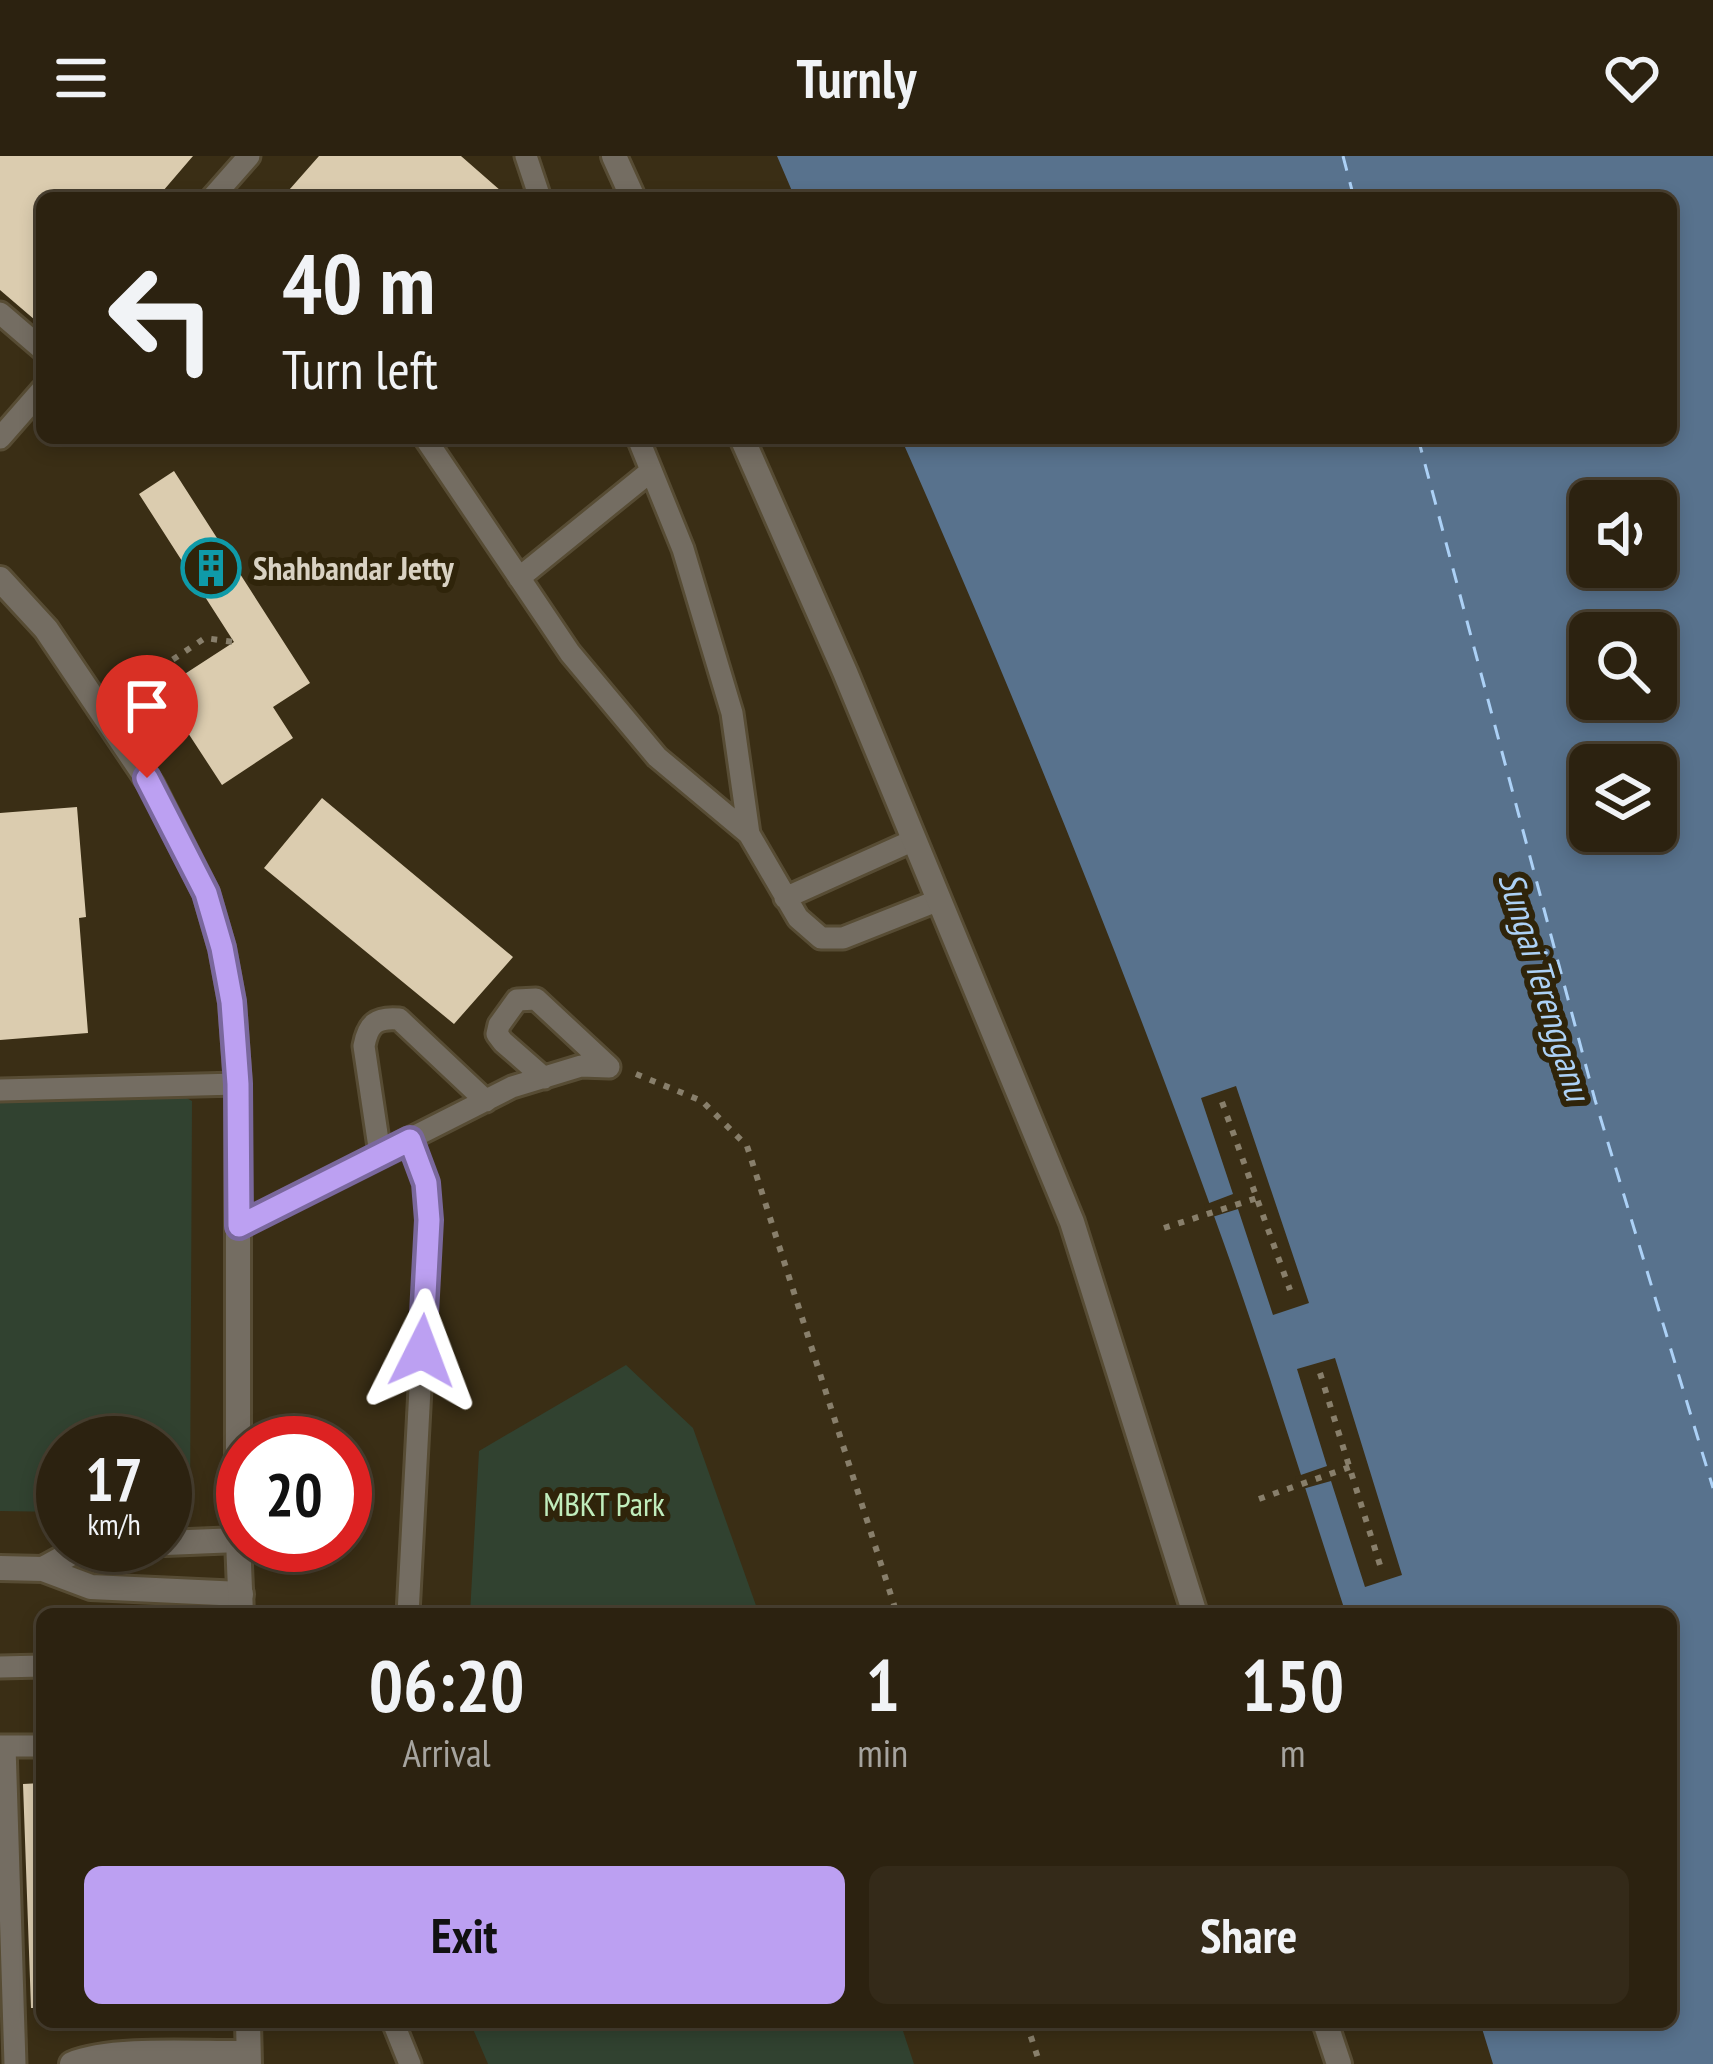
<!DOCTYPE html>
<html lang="en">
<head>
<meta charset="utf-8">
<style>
	body { margin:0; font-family:"PT Sans Narrow",sans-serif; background:#342a19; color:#f1f3f6; height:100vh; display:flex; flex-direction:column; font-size:45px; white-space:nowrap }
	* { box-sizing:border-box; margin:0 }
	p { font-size:39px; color:#a6a49f }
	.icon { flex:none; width:66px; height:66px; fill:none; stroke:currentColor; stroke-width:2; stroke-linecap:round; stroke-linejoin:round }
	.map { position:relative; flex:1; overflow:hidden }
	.details { position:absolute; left:36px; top:1452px; width:1641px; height:420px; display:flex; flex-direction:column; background:#2c2210; border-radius:18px; box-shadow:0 6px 18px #0003,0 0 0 3px #483f30 }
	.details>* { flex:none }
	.hud { position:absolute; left:36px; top:36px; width:1641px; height:252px; border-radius:18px; box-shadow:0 6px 18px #0003,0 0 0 3px #483f30; background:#2c2210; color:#f1f3f6; overflow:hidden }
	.controls { position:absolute; left:1569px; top:324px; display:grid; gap:24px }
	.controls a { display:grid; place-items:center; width:108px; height:108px; border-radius:18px; background:#2c2210; box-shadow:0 6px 18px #0003,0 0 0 3px #483f30; font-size:60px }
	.speed { position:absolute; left:36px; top:1260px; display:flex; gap:24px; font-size:60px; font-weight:700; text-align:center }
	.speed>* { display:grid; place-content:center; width:156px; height:156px; border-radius:50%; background:#2c2210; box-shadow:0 6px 18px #0003,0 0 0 3px #483f30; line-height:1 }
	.speed small { font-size:30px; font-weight:400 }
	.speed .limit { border:18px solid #d22; background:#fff; color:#111 }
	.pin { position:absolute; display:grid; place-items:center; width:102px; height:102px; color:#fff; margin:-123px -51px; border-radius:50% 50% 50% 0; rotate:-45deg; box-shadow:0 0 12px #0007 }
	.pin .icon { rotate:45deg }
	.me { position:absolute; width:132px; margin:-66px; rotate:3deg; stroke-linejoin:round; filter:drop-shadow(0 0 9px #0008) }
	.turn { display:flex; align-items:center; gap:42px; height:252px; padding:0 48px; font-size:54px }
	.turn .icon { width:156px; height:156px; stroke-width:2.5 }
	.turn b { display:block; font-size:84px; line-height:102px }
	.eta { display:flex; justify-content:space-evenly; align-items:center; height:204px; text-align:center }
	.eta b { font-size:72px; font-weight:600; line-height:84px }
	.primary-button { display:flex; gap:24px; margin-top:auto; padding:24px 48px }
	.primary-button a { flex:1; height:138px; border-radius:18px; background:#bca0f2; color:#111; font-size:48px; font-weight:600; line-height:138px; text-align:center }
	.primary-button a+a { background:#342a19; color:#f1f3f6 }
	header { display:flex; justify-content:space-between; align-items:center; height:156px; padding:0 48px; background:#2c2210; font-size:54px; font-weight:600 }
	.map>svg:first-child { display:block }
</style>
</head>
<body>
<header><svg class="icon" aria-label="menu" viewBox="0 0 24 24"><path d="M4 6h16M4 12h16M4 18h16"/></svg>Turnly<svg class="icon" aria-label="heart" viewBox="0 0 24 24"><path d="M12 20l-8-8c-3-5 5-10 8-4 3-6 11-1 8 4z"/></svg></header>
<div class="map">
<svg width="1713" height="1908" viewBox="0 0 1713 1908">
	<rect width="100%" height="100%" fill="#3a2e15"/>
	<path fill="#314230" d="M 0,933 L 170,933 L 192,945 L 190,1359 L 165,1359 L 165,1287 L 63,1287 L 63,1356 L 0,1355 Z
		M 626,1209 L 693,1272 L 759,1458 L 470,1458 L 479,1295 Z
		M 470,1866 L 900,1866 L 914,1908 L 488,1908 Z"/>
	<path fill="#58728d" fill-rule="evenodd" d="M 777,0 L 1713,0 L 1713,1908 L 1493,1908 L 1480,1866 L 1671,1866 L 1671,1458 L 1346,1458 C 1302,1325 1262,1191 1214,1060 C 1119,797 1014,538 901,282 L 1671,282 L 1671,42 L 795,42 ZM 1590,345 L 1656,345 L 1656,411 L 1590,411 ZM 1590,477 L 1656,477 L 1656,543 L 1590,543 ZM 1590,609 L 1656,609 L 1656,675 L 1590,675 Z"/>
	<path fill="#3a2e15" d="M 1236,930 L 1309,1147 L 1273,1159 L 1238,1053 L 1209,1062 L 1204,1049 L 1233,1038 L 1201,942 Z
		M 1335,1202 L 1402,1419 L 1365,1431 L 1331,1325 L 1299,1334 L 1295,1321 L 1327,1310 L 1297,1213 Z"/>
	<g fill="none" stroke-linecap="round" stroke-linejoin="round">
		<path stroke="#acd1f6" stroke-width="3" stroke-dasharray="15 12" stroke-linecap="butt" d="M 1343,0 L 1354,42
			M 1418,282 L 1595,944 L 1713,1332"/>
	</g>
	<path fill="#dbccaf" d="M 0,0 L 193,0 L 157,42 L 42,42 L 42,170 L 0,134 Z
		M 319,0 L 461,0 L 509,42 L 282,42 Z
		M 174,315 L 310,527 L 273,551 L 293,582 L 222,629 L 160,534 L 234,486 L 139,338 Z
		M 322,642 L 513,801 L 454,868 L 264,712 Z
		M 77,651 L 86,761 L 79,762 L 88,877 L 0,884 L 0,657 Z
		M 42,1627 L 42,1852 L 31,1852 L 23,1628 Z"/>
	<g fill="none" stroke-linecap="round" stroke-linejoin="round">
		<defs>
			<path id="service" d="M 526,0 L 540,42
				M 212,42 L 249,0
				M 0,157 L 42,193
				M 0,282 L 42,234
				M 425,282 L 570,497 L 657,601 L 749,678 L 798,762 L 821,782 L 843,782 L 939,744
				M 638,282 L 683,393 L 732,557 L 749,678
				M 519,422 L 651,315
				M 785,742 L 914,684
				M 544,922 L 503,886 L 497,878 L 499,869 L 517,844 L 536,843 L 609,911
				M 0,934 L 238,928
				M 380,998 L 364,890 C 368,868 376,861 399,863 L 486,945
				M 239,1069 L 512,931 L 581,910 L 609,911
				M 408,1458 L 429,1064 L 426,1027 L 409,984
				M 0,1511 L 42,1510
				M 0,1590 L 42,1590
				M 5,1590 L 15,1908
				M 393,1866 L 410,1908"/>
			<path id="minor" d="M 614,0 L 633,42
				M 742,282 L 845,516 L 1072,1066 L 1195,1458
				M 165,1387 L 238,1384
				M 0,1412 L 43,1413 L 91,1431 L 241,1438
				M 43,1413 L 83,1391 L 130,1389
				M 1325,1866 L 1339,1908"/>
			<path id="tertiary" d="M 0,423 L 46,473 L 152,630 L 206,737 L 222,792 L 232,846 L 238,928 L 238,1384 L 241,1458
				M 248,1866 L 249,1908
				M 72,1908 C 113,1891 201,1898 248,1897"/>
		</defs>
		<use href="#service" stroke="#574c34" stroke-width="27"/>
		<use href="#minor" stroke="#574c34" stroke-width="30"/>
		<use href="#tertiary" stroke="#574c34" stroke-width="30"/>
		<path stroke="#887f6b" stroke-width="6" stroke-dasharray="6 9" stroke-linecap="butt" d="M 123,537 L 205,482 L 234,486
			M 636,918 L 702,945 L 747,990 L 897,1458
			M 1222,946 L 1290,1134
			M 1164,1072 L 1257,1042
			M 1320,1217 L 1380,1409
			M 1259,1343 L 1350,1311
			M 1026,1866 L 1040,1908"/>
		<use href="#service" stroke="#746d62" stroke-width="21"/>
		<use href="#minor" stroke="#746d62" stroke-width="24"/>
		<use href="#tertiary" stroke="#746d62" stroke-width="24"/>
	</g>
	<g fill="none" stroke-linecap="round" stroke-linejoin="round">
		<defs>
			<path id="route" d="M 147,622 L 206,737 L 222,792 L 232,846 L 238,928 L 239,1070 L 410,984 L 426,1027 L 429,1064 L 422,1195"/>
		</defs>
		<use href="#route" stroke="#7a689d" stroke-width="30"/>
		<use href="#route" stroke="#bca0f2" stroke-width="21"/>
	</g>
	<defs>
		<symbol id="building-ring" viewBox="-11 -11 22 22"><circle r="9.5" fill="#2f240a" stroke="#0f9aa8" stroke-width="1.5"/><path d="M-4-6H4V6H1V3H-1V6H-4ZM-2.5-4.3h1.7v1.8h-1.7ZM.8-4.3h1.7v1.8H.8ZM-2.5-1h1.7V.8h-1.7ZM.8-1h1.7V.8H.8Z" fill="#0f9aa8"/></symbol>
	</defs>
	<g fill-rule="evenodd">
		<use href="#building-ring" x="178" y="379" width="66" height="66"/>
	</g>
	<g text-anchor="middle" stroke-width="12" stroke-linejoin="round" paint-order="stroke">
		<g font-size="33" font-weight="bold" fill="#d9d2c3" stroke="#2f240a" text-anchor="start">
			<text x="253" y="424">Shahbandar Jetty</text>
		</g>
		<g font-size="33" fill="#c0edbc" stroke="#2f240a">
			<text x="604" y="1360">MBKT Park</text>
		</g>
		<g font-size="36" font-style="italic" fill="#acd1f6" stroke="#2f240a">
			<text transform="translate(1545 830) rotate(73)" y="13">Sungai Terengganu</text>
		</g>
	</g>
</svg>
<div class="controls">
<a><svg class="icon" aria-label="sound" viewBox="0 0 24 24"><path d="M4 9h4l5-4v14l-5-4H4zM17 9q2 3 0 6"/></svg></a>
<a><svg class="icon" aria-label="search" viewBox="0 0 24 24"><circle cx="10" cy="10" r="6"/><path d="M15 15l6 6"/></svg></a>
<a><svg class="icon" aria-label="layers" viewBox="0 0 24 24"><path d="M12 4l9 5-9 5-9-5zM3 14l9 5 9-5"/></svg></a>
</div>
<div class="speed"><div>17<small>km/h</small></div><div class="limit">20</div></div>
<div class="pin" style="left:147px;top:622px;background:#d93025"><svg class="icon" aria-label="arrive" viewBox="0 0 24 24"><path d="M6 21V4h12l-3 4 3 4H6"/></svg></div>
<svg class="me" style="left:422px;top:1195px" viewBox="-20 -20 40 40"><path d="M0-17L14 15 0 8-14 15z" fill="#bca0f2" stroke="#fff" stroke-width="4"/></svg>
<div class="hud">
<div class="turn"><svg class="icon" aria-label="left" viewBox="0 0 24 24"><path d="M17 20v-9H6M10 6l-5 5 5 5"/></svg><div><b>40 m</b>Turn left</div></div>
</div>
<section class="details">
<div class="eta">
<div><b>06:20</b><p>Arrival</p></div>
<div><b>1</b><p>min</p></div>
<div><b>150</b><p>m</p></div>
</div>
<div class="primary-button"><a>Exit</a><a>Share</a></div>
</section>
</div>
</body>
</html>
